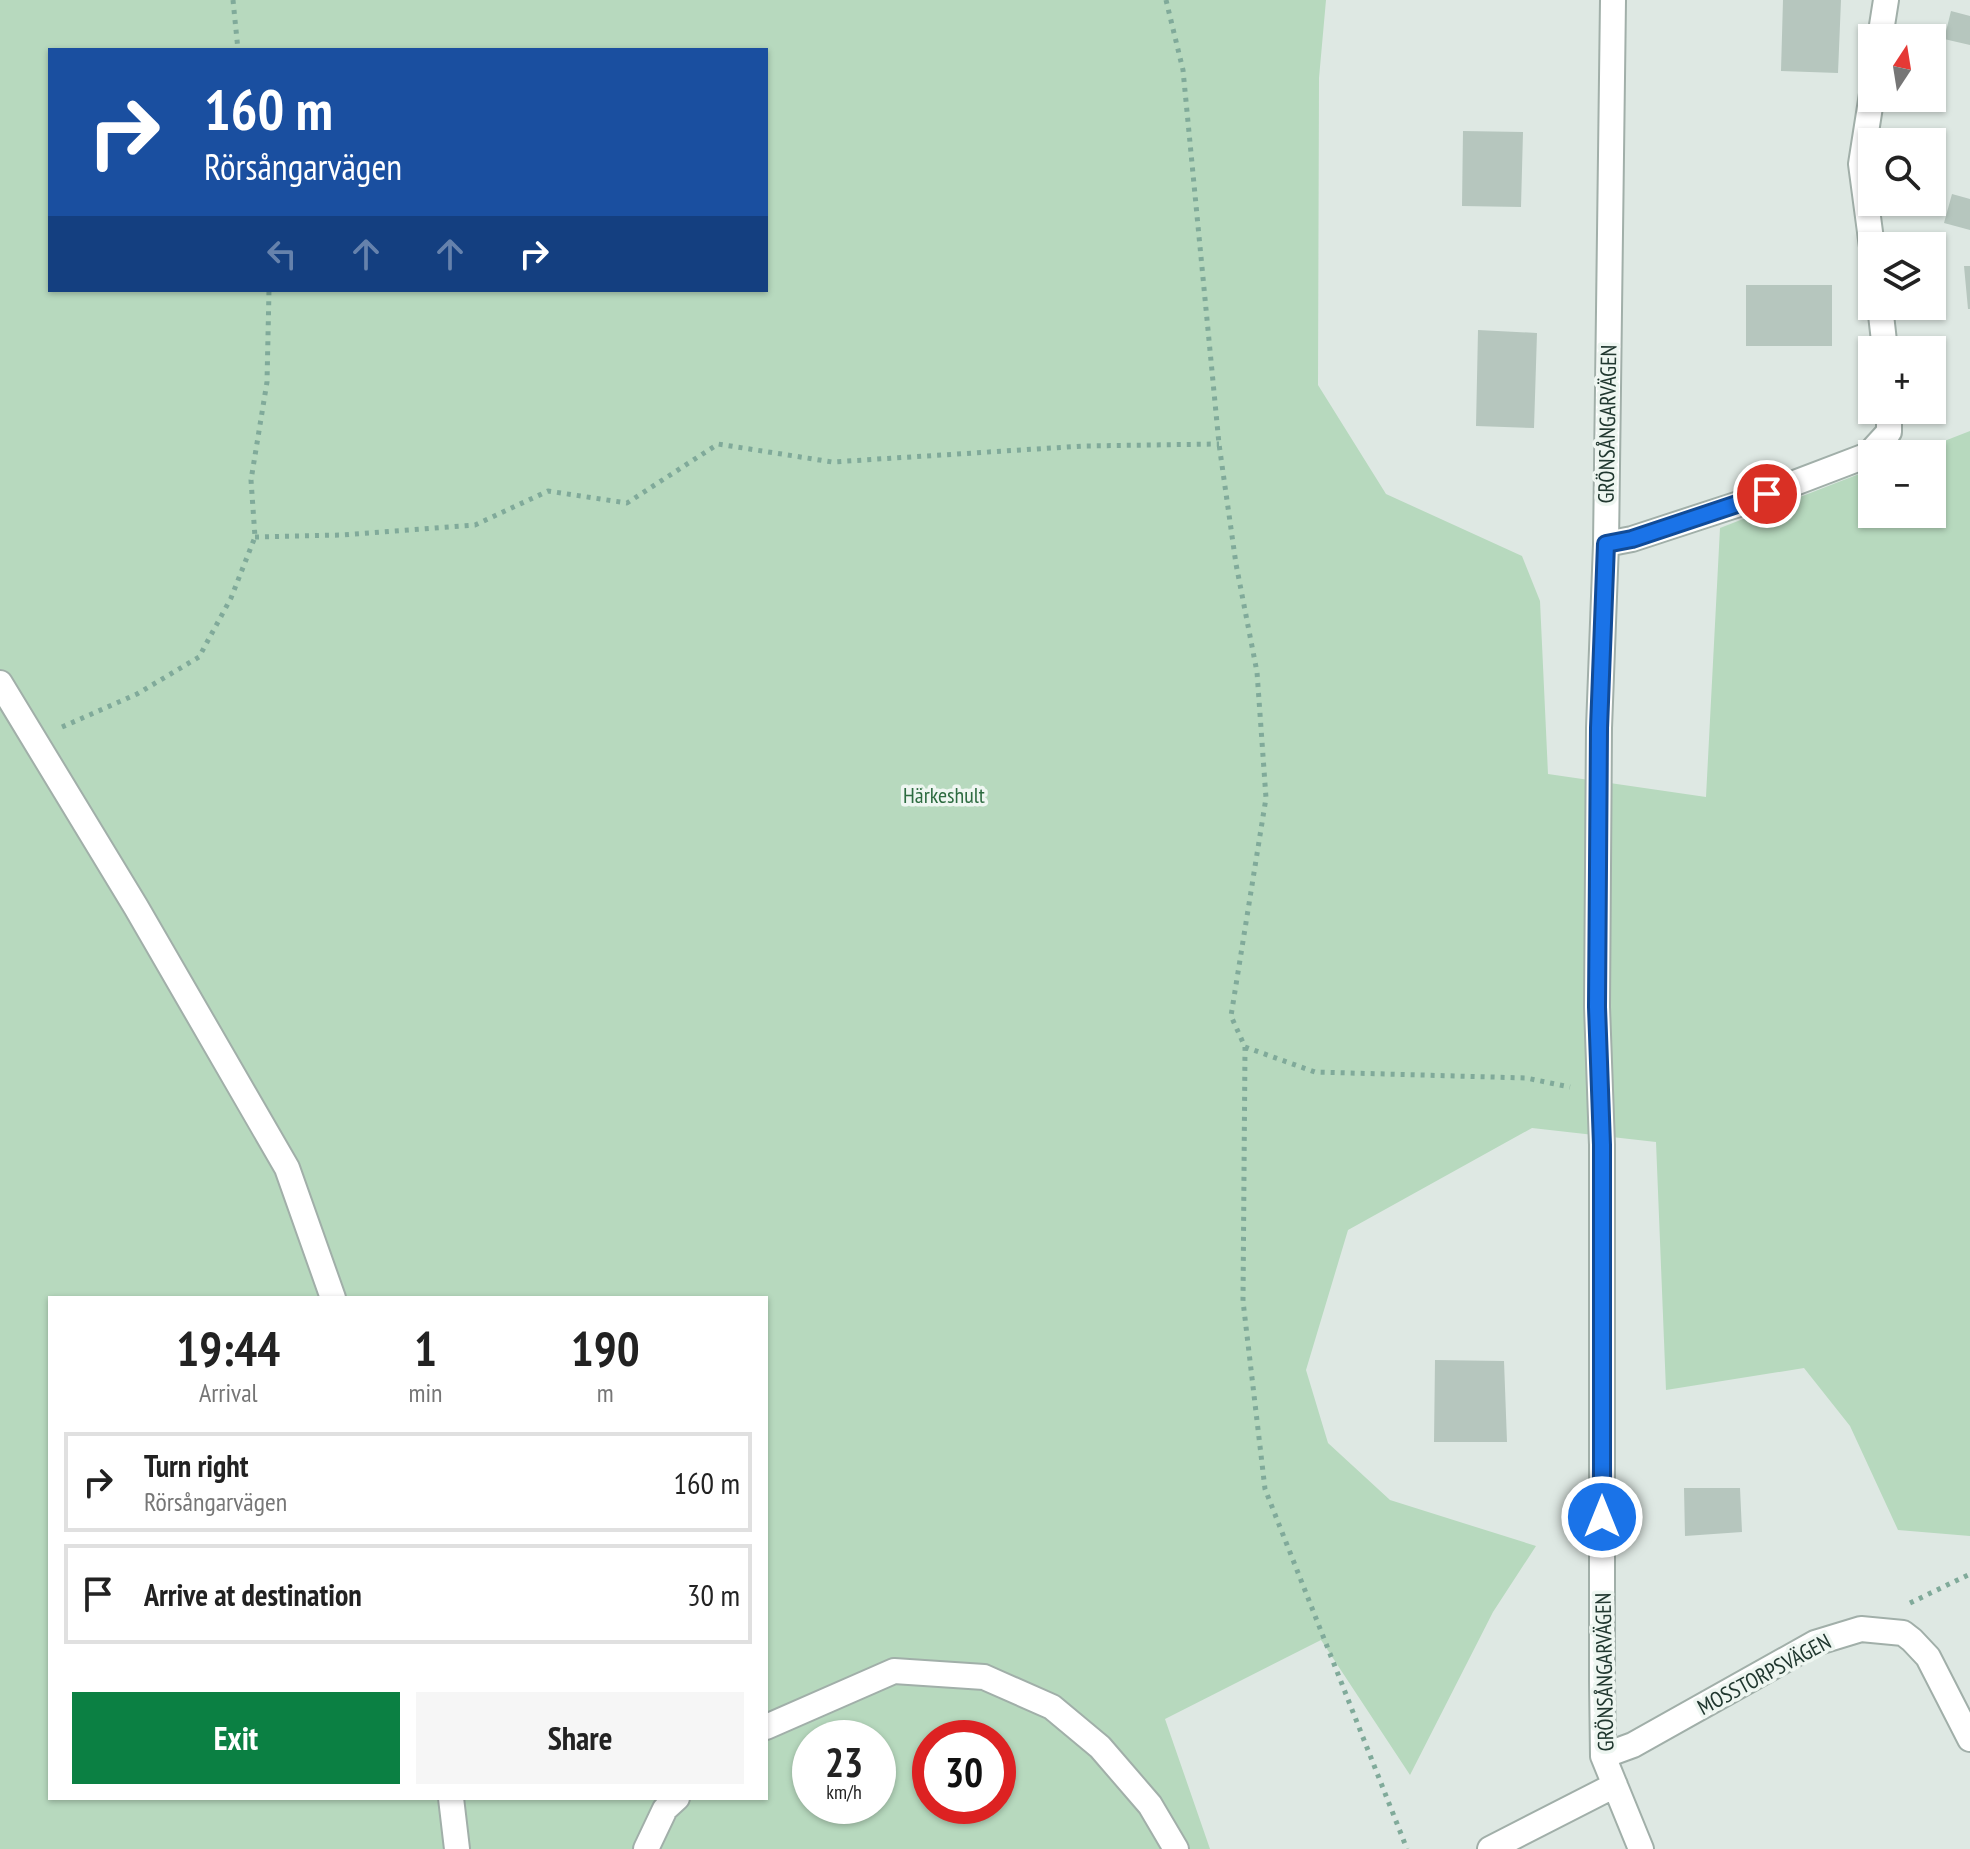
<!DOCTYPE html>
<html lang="en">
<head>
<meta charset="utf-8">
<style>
	body { margin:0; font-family:"PT Sans Narrow",sans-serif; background:#f6f6f6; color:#222; height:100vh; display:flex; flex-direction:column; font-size:30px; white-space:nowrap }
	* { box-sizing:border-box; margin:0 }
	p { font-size:26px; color:#767676 }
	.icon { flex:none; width:44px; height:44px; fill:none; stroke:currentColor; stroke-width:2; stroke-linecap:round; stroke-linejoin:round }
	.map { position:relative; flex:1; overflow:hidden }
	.side { position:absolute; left:48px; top:1296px; width:720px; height:504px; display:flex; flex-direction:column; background:#fff; border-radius:0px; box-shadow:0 2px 6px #0004 }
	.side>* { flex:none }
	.banner { position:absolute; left:48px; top:48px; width:720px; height:244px; border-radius:0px; box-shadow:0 2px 6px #0004; background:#1a4fa0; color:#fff; overflow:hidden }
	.needle { width:52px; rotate:12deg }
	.fabs { position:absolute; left:1858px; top:24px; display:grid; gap:16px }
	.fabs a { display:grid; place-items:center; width:88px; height:88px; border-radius:0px; background:#fff; box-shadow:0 2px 6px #0004; font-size:40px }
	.speed { position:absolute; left:792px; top:1720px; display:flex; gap:16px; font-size:40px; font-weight:700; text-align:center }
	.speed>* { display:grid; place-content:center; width:104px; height:104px; border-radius:50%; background:#fff; box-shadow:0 2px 6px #0004; line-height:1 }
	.speed small { font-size:20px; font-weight:400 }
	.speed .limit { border:12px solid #d22; background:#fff; color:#111 }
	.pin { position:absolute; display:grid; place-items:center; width:68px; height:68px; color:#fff; margin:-34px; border:4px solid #fff; border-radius:50%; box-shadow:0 2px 8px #0007 }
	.me { position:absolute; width:88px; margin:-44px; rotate:0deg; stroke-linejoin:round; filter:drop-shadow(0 0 6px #0008) }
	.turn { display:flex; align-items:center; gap:28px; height:168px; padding:0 24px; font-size:36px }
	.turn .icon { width:104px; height:104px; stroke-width:2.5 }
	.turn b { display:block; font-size:56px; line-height:68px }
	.lanes { display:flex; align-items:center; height:76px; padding:0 24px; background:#0003; justify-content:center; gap:40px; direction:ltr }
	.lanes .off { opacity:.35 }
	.eta { display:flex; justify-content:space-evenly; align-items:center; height:136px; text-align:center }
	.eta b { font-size:48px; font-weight:800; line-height:56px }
	.primary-button { display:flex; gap:16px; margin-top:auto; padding:16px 24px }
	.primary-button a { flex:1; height:92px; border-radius:0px; background:#0b8043; color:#fff; font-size:32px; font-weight:800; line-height:92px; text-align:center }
	.primary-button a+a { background:#f6f6f6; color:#222 }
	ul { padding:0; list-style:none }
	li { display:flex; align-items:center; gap:24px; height:100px; margin:0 16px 12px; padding:0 8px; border:4px solid #e0e0e0; border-radius:0px }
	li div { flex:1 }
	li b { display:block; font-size:30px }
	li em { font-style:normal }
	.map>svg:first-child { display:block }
</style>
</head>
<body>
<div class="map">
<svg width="1970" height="1849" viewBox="0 0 1970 1849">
	<rect width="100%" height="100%" fill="#dee8e3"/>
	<path fill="#b7d9be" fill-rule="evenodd" d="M 0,0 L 1326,0 L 1319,78 L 1318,385 L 1386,494 L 1522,556 L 1540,601 L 1548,774 L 1706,797 L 1720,528 L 1872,469 L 1872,514 L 1932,514 L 1932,454 L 1911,454 L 1970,431 L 1970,1536 L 1898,1530 L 1850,1426 L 1804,1368 L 1666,1390 L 1656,1142 L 1532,1128 L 1348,1230 L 1306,1370 L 1328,1443 L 1390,1500 L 1536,1546 L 1493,1612 L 1410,1775 L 1321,1640 L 1165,1719 L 1210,1849 L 0,1849 ZM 50,50 L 766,50 L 766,290 L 50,290 ZM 50,1298 L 766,1298 L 766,1798 L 50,1798 ZM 810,1738 L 878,1738 L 878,1806 L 810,1806 ZM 930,1738 L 998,1738 L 998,1806 L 930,1806 Z"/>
	<path fill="#b6c6be" d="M 1783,0 L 1841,0 L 1838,73 L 1781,71 Z
		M 1951,11 L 1970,16 L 1970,45 L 1944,39 Z
		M 1463,131 L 1523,132 L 1521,207 L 1462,206 Z
		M 1952,194 L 1970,199 L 1970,230 L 1944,223 Z
		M 1964,266 L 1970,266 L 1970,309 L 1968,309 Z
		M 1746,285 L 1832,285 L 1832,346 L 1746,346 Z
		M 1478,330 L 1537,333 L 1534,428 L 1476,426 Z
		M 1435,1360 L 1504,1361 L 1507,1442 L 1434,1442 Z
		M 1684,1488 L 1740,1488 L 1742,1532 L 1685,1536 Z"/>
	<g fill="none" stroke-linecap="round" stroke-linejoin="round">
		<defs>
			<path id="minor" d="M 1613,0 L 1606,544 L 1599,728 L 1597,1007 L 1602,1145 L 1602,1681 L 1603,1756 L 1641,1849
				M 1880,38 L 1886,0
				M 1872,94 L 1861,164 L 1872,247
				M 1880,306 L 1885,350
				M 1606,544 L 1632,539 L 1742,503 L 1868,455 L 1889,432 L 1889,410
				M 0,683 L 136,907 L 287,1168 L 333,1298
				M 766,1727 L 894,1671 L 984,1677 L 1052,1707 L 1100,1747 L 1150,1805 L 1176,1849
				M 1603,1756 L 1633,1745 L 1815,1643 L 1861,1629 L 1903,1633 L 1912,1640 L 1928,1657 L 1970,1739
				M 451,1798 L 457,1849
				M 646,1849 L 665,1809 L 677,1798
				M 1490,1849 L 1615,1785"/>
		</defs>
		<use href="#minor" stroke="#a1afa9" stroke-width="28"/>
		<path stroke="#80aa9a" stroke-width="5" stroke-dasharray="4 6" stroke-linecap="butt" d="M 233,0 L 238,50
			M 1166,0 L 1183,70 L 1219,444 L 1236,564 L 1257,672 L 1266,798 L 1231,1016 L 1245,1047 L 1243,1301 L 1265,1489 L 1407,1849
			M 255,537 L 341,535 L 475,525 L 548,491 L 627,503 L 718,444 L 832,462 L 1083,446 L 1219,444
			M 62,727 L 137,694 L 199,657 L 231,598 L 255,537 L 251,480 L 267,382 L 269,290
			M 1245,1047 L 1315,1072 L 1526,1078 L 1570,1087
			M 1910,1603 L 1970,1574"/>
		<use href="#minor" stroke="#fff" stroke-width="24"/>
	</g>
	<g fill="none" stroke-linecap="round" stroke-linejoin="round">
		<defs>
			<path id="route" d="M 1602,1517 L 1602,1145 L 1597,1007 L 1599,728 L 1606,544 L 1632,539 L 1767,494"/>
		</defs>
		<use href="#route" stroke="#114b97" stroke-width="20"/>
		<use href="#route" stroke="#1a73e8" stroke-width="14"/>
	</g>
	<g text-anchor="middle" stroke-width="7" stroke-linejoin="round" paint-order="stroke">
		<g font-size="22" fill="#20372f" stroke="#eef6f1">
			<text transform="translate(1607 424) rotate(-89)" y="8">GRÖNSÅNGARVÄGEN</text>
			<text transform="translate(1604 1672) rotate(-91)" y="8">GRÖNSÅNGARVÄGEN</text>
			<text transform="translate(1764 1674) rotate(-28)" y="8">MOSSTORPSVÄGEN</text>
		</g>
		<g font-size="22" fill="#2d6b40" stroke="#eef6f1">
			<text x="944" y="803">Härkeshult</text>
		</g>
	</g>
</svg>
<div class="fabs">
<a><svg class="needle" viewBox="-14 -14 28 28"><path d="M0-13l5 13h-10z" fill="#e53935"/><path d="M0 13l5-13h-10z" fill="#767676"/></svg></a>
<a><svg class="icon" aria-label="search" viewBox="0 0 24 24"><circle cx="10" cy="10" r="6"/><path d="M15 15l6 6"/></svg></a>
<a><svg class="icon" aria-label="layers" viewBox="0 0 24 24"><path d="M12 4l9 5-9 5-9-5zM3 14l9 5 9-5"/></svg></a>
<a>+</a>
<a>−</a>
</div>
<div class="speed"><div>23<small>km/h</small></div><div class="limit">30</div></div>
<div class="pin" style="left:1767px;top:494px;background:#d93025"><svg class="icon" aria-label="arrive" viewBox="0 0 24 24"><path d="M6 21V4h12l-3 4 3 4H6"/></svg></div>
<svg class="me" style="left:1602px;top:1517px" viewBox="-20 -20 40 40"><circle r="17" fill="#1a73e8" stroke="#fff" stroke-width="3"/><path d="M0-11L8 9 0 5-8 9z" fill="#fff"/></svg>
<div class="banner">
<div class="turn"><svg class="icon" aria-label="right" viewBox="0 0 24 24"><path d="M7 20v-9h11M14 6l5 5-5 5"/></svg><div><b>160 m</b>Rörsångarvägen</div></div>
<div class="lanes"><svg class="icon off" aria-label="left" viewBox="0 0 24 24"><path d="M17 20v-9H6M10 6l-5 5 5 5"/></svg><svg class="icon off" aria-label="ahead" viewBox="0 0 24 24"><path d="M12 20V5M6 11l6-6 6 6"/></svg><svg class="icon off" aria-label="ahead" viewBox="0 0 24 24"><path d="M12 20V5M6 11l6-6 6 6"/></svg><svg class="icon" aria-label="right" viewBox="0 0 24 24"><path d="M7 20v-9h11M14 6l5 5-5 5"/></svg></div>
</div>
<section class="side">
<div class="eta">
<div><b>19:44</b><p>Arrival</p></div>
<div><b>1</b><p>min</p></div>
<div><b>190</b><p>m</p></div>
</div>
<ul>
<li><svg class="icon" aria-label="right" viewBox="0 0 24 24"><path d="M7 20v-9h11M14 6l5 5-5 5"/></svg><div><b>Turn right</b><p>Rörsångarvägen</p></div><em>160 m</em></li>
<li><svg class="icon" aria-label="arrive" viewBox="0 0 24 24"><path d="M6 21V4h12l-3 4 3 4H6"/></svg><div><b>Arrive at destination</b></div><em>30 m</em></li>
</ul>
<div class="primary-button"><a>Exit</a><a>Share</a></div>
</section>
</div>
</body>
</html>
